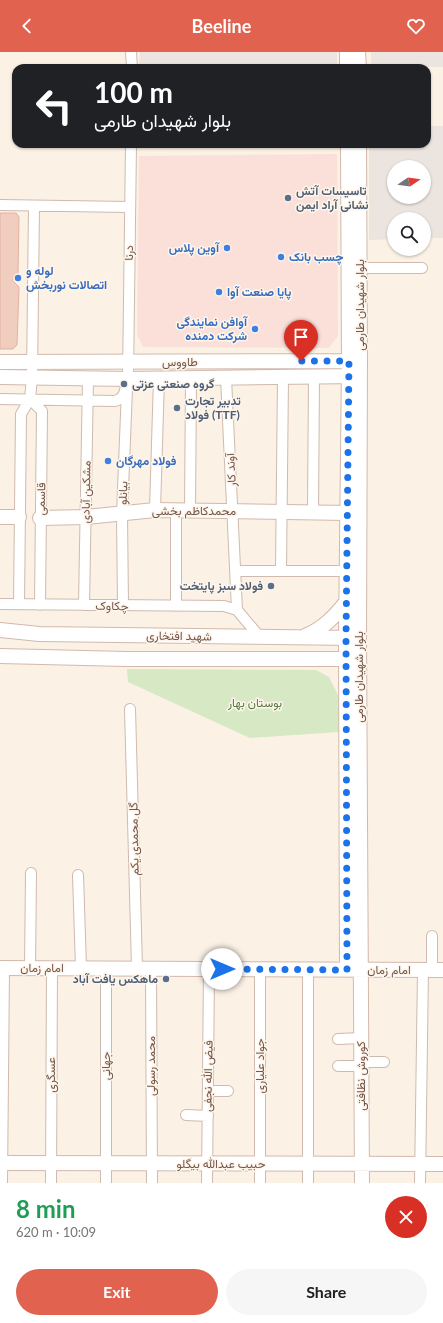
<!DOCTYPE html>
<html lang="en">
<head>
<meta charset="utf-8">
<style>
	body { margin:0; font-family:Lato,Vazirmatn,sans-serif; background:#f6f6f6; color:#202124; height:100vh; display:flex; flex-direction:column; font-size:15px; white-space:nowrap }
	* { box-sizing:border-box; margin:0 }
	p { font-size:13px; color:#757577 }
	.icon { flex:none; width:22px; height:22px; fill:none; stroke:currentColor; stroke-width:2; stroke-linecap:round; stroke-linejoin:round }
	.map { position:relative; height:1131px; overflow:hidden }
	.sheet { display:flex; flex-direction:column; background:#fff; flex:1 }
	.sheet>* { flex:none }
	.top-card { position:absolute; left:12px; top:12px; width:419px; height:84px; border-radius:12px; box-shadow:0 1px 3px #0004; background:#202124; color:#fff; overflow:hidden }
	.needle { width:26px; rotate:77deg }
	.tools { position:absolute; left:387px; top:108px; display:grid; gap:8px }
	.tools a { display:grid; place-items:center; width:44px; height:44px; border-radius:50%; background:#fff; box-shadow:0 1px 3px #0004; font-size:20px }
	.pin { position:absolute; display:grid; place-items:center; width:34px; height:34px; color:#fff; margin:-41px -17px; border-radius:50% 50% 50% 0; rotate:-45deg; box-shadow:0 0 4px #0007 }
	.pin .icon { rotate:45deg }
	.me { position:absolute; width:44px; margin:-22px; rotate:90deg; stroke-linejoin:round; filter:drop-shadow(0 0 3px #0008) }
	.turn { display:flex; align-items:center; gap:14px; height:84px; padding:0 16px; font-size:18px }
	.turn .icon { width:52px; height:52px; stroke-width:2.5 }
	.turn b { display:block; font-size:28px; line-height:34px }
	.round { display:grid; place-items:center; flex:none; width:42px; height:42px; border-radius:21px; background:#f6f6f6 }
	.summary { display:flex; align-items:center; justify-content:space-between; height:68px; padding:0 16px }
	h1 { font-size:24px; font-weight:700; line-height:30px; color:#1e9e55 }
	.action { display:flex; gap:8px; margin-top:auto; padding:8px 16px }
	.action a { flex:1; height:46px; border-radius:24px; background:#e1624f; color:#fff; font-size:16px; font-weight:700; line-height:46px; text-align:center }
	.action a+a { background:#f6f6f6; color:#202124 }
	header { display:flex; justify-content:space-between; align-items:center; height:52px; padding:0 16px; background:#e1624f; color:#fff; font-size:18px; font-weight:700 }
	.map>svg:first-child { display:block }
</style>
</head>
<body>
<header><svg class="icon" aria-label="back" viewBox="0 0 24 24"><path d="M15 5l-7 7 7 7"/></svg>Beeline<svg class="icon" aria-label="heart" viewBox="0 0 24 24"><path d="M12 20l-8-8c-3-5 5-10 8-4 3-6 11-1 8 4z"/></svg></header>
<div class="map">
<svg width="443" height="1131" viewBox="0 0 443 1131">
	<rect width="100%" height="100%" fill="#fbf1e5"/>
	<path fill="#fbe0d9" d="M 337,102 L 338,284 L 329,296 L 143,295 L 137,283 L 139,104 Z"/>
	<path fill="#ebe4df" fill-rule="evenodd" d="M 140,0 L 337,0 L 337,16 L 139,16 Z
		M 371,0 L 443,0 L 443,15 L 371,14 Z
		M 427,74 L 443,74 L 443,186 L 424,186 L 424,167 L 394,167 L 394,187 L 369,188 L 369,92 L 427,92 ZM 394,115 L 424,115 L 424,145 L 394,145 Z"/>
	<path fill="#d6e9c4" d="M 127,617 L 316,618 L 329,625 L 339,645 L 339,680 L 250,686 L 128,630 Z"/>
	<path fill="#f0cdbe" stroke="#e2b29f" d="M 0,161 L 16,161 L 19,165 L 18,223 L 12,228 L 19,235 L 17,293 L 13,297 L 0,297 Z"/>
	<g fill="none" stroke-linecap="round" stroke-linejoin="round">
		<defs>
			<path id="street" d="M 131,0 L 132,16
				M 0,153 L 129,155
				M 360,216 L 422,216
				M 226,326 L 237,558
				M 0,347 L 115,349 L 120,347 L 124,342 L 128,327 L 131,92
				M 30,347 L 42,359 L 40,553
				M 155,458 L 159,326
				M 190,459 L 191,326
				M 313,460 L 314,325
				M 281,518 L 283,325
				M 235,519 L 346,519
				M 0,552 L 224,554 L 237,558 L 259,584
				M 19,552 L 21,362 L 30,347 L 32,326 L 34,154
				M 84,553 L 88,327
				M 123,554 L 122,462 L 127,337
				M 176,554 L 176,458
				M 130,657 L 137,916
				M 78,823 L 81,916
				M 30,916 L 31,821
				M 151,917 L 152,1131
				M 432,918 L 432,884
				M 338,987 L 361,986
				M 361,1010 L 384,1010
				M 338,1014 L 361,1014
				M 208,1039 L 228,1039
				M 186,1063 L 208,1064
				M 2,1131 L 4,916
				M 51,1131 L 52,916
				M 106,1131 L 106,916
				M 207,1131 L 209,917
				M 260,1131 L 260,917
				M 308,1131 L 308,918
				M 420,1131 L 423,918"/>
			<path id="secondary" d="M 347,0 L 347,16
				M 358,0 L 359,16
				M 359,92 L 360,309 L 359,586 L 362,1131
				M 0,310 L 358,309
				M 0,325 L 128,327 L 358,324
				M 0,465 L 19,465
				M 40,466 L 86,465 L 155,458 L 348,461
				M 0,578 L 39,582 L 354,586
				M 305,584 C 323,577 335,564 347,549
				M 0,604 L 126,607 L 354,607
				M 0,916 L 443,918
				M 347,918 L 346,587 L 349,309 L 348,92
				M 0,1111 L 443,1112"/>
		</defs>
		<use href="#street" stroke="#cfbaaf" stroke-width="12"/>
		<use href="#secondary" stroke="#d2b9ac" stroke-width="16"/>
		<use href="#street" stroke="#fff" stroke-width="10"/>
		<use href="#secondary" stroke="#fff" stroke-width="14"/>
	</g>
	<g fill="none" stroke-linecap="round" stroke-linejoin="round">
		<path stroke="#1a73e8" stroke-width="7" stroke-dasharray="0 12.6" d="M 222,917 L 347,918 L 346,586 L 349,309 L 301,309"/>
	</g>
	<g fill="#5c6f8a" stroke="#fef5eb" stroke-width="1.5">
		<circle cx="288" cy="146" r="4"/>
		<circle cx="124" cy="332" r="4"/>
		<circle cx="177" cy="356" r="4"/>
		<circle cx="271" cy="534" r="4"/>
		<circle cx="166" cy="927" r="4"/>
	</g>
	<g fill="#3f7fe0" stroke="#fef5eb" stroke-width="1.5">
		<circle cx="227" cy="196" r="4"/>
		<circle cx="281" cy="205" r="4"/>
		<circle cx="18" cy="226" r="4"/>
		<circle cx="219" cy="240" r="4"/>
		<circle cx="255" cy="277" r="4"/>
		<circle cx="108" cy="409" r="4"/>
	</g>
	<g text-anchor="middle" stroke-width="3" stroke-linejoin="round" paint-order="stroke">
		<g font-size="12" font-weight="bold" fill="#4e5e75" stroke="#fef5eb" text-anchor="start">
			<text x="296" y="143">تاسیسات آتش<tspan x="296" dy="14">نشانی آراد ایمن</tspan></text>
			<text x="132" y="336">گروه صنعتی عزتی</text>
			<text x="185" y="353">تدبیر تجارت<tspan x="185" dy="14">فولاد (TTF)</tspan></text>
			<text x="263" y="538" text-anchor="end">فولاد سبز پایتخت</text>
			<text x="158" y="931" text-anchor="end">ماهکس یافت آباد</text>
		</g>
		<g font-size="12" font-weight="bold" fill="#366cbe" stroke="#fef5eb" text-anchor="start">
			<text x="219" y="200" text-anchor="end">آوین پلاس</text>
			<text x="289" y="209">چسب بانک</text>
			<text x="26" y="223">لوله و<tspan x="26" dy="14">اتصالات نوربخش</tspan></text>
			<text x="227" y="244">پایا صنعت آوا</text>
			<text x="247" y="274" text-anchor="end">آوافن نمایندگی<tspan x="247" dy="14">شرکت دمنده</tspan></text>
			<text x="116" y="413">فولاد مهرگان</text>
		</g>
		<g font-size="12" fill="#74564b" stroke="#fef5eb">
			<text transform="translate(129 201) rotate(-89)" y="4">درنا</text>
			<text transform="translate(360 253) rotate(-90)" y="4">بلوار شهیدان طارمی</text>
			<text x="180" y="314">طاووس</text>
			<text transform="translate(231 418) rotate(-93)" y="4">آوند کار</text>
			<text transform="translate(86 440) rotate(-89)" y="4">مشکین آبادی</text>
			<text transform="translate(123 441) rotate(-88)" y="4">بیانلو</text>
			<text transform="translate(41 447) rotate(-89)" y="4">قاسمی</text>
			<text x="194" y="463">محمدکاظم بخشی</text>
			<text transform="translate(112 554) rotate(1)" y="4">چکاوک</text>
			<text transform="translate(179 584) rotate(1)" y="4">شهید افتخاری</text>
			<text transform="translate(359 625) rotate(-90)" y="4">بلوار شهیدان طارمی</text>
			<text transform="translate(134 787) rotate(-91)" y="4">گل محمدی یکم</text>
			<text x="42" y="920">امام زمان</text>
			<text x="389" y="922">امام زمان</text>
			<text transform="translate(106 1014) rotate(-90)" y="4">جهانی</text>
			<text transform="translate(151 1014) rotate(-90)" y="4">محمد رسولی</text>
			<text transform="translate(260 1014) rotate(-90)" y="4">جواد علیاری</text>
			<text transform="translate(51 1023) rotate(-90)" y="4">عسگری</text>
			<text transform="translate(208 1024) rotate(-89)" y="4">فیض الله نجفی</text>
			<text transform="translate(361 1024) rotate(-90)" y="4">کوروش نظافتی</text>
			<text x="221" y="1116">حبیب عبدالله بیگلو</text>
		</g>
		<g font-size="12" fill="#587943" stroke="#fef5eb">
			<text x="255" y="655">بوستان بهار</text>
		</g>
	</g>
</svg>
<div class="tools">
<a><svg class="needle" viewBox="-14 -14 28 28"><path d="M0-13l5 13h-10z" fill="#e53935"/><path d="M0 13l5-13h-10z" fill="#757577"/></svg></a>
<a><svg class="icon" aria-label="search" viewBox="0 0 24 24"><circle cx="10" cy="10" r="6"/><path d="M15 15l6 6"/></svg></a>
</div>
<div class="pin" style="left:301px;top:309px;background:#d93025"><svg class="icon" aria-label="arrive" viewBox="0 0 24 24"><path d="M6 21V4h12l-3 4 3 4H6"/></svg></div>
<svg class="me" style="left:222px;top:917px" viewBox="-20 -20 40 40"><circle r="19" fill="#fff"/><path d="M0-13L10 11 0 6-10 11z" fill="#1a73e8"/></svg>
<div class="top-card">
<div class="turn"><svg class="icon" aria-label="left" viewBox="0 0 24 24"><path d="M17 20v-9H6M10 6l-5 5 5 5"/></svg><div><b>100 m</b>بلوار شهیدان طارمی</div></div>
</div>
</div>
<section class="sheet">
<div class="summary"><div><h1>8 min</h1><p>620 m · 10:09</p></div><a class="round" style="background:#d93025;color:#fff"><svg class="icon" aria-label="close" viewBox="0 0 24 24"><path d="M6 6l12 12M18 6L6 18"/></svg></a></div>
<div class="action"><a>Exit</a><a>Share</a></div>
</section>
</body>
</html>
